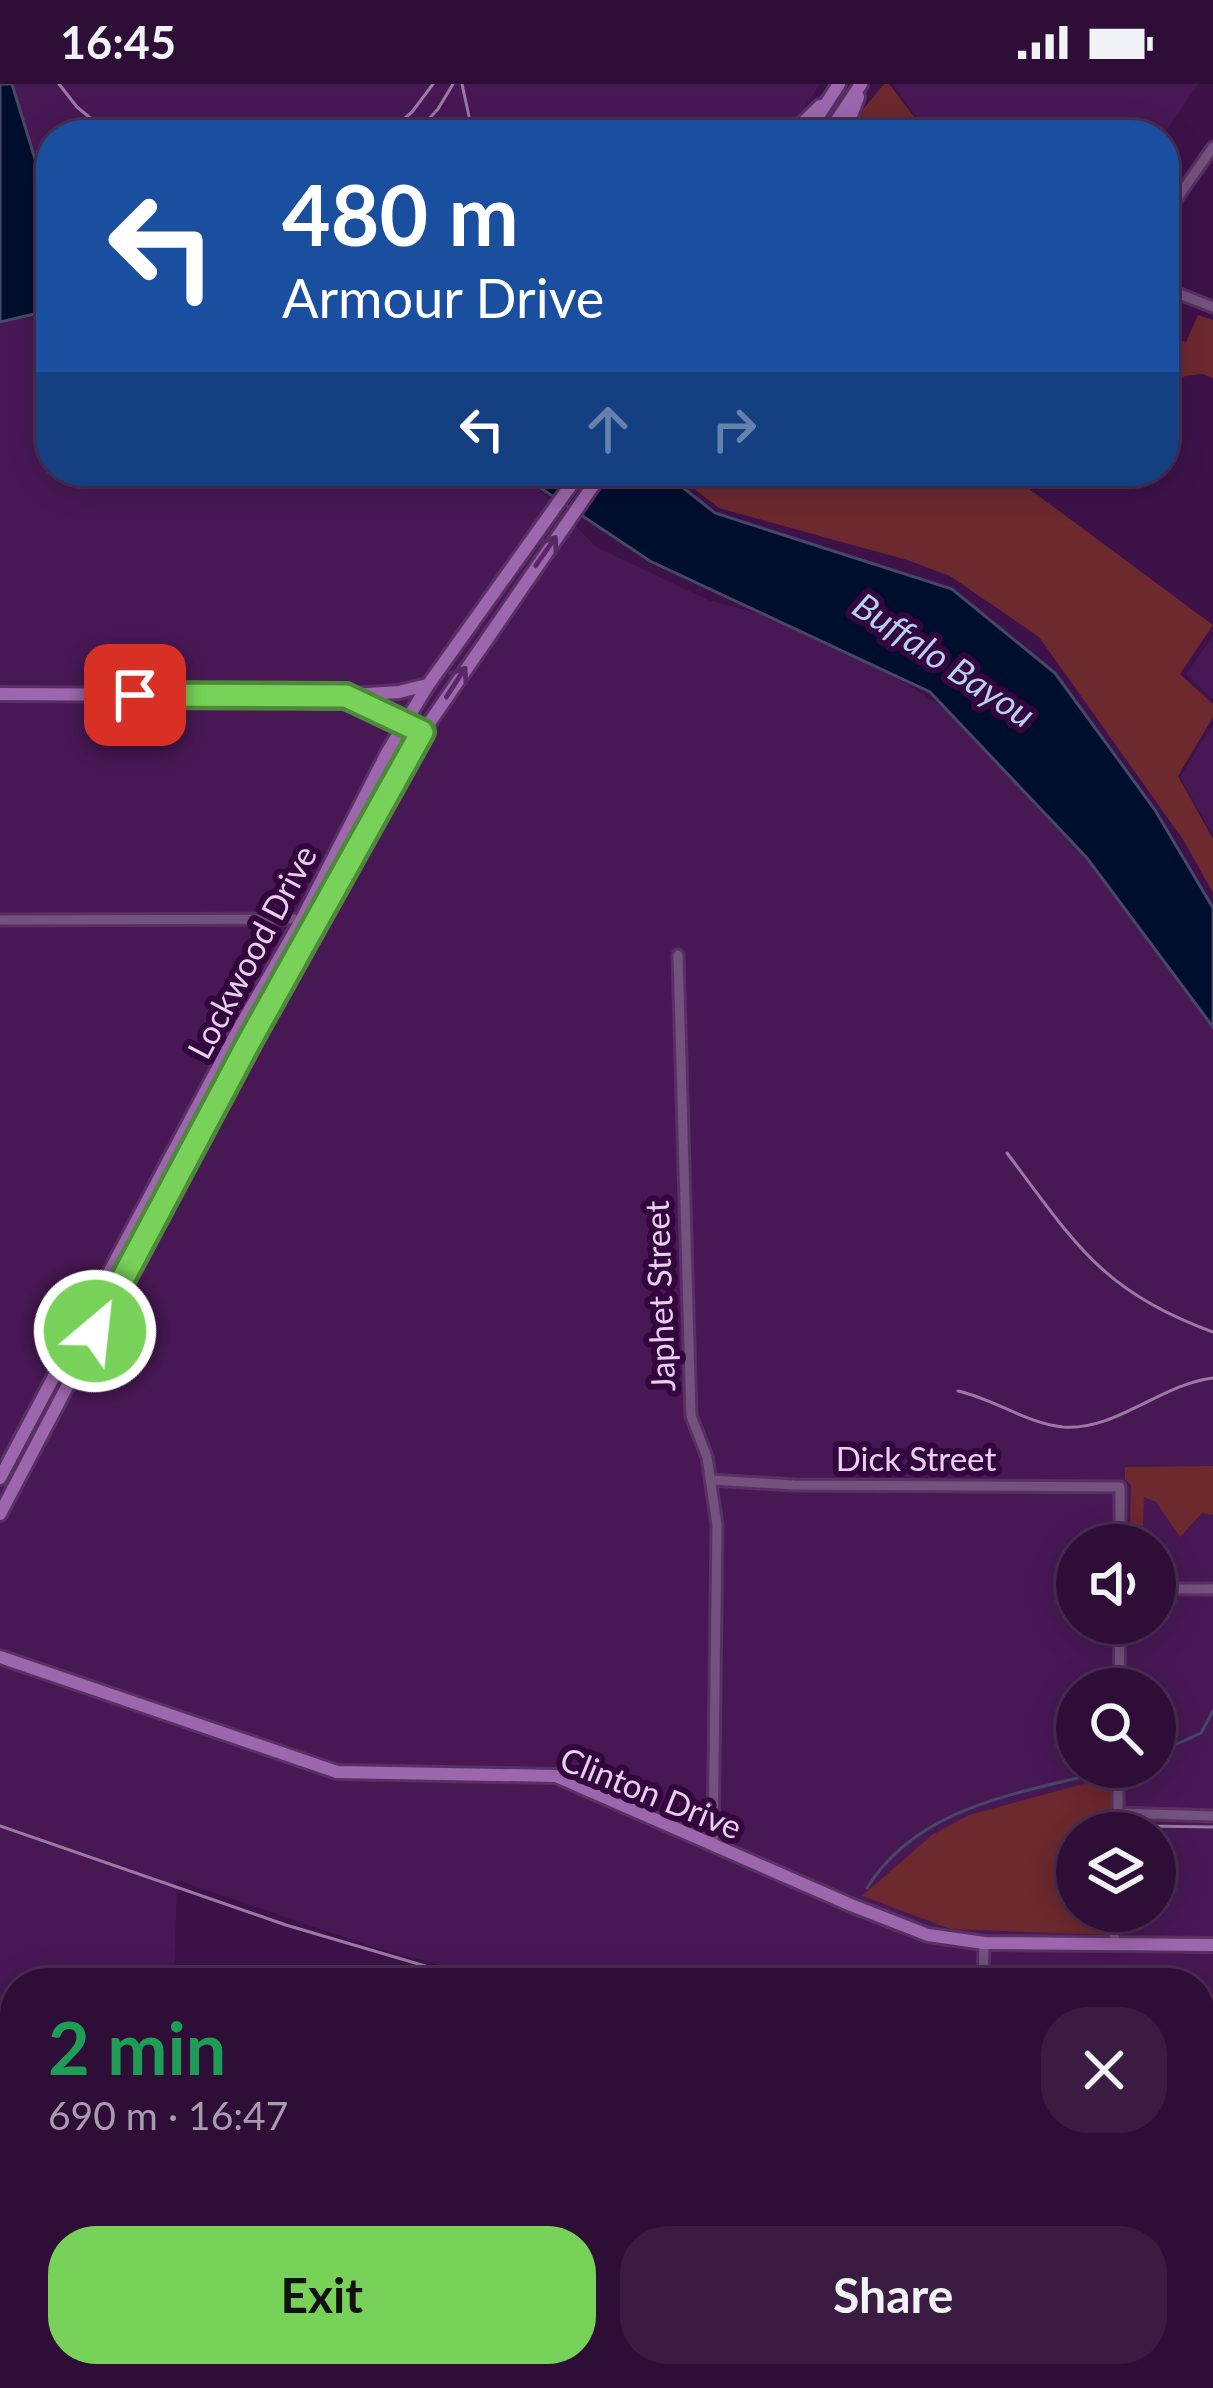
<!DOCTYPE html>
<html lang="en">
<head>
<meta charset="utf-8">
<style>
	body { margin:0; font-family:Lato,sans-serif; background:#3a1c42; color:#f1f3f6; height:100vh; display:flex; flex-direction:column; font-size:45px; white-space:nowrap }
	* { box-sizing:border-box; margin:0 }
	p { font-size:39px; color:#a79cad }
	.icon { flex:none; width:66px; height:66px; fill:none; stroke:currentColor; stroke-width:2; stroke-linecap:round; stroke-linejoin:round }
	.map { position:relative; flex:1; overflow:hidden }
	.sheet { position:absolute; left:0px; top:1884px; width:1215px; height:420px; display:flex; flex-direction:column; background:#2e0e37; border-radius:48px 48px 0 0; box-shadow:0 6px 30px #0003,0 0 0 3px #492e52 }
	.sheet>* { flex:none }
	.banner { position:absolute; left:36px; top:36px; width:1143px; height:366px; border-radius:48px; box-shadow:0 6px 30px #0003,0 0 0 3px #492e52; background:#1a4fa0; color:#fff; overflow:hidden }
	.tools { position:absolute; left:1056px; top:1440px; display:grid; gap:24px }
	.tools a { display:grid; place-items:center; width:120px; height:120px; border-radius:50%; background:#2e0e37; box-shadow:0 6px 30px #0003,0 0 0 3px #492e52; font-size:60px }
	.pin { position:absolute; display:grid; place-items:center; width:102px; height:102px; color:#fff; margin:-51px; border-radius:24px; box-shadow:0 6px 18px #0006 }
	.me { position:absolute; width:132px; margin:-66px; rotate:28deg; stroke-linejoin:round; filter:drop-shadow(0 0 9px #0008) }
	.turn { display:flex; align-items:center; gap:42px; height:252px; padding:0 48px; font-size:54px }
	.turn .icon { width:156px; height:156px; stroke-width:2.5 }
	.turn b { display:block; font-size:84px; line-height:102px }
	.lanes { display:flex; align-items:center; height:114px; padding:0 48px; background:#0003; justify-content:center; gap:60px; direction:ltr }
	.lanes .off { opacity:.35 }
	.round { display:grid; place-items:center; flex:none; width:126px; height:126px; border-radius:48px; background:#3a1c42 }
	.summary { display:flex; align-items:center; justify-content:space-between; height:204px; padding:0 48px }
	h1 { font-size:72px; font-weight:700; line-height:90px; color:#1e9e55 }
	.action { display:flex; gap:24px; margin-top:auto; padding:24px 48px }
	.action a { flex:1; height:138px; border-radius:48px; background:#78d259; color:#111; font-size:48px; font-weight:700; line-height:138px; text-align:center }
	.action a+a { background:#3a1c42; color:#f1f3f6 }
	.status { display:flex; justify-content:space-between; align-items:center; height:84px; padding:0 60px; background:#2e0e37; direction:ltr }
	.status svg { height:33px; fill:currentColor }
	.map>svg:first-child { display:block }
</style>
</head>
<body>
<div class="status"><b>16:45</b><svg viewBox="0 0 49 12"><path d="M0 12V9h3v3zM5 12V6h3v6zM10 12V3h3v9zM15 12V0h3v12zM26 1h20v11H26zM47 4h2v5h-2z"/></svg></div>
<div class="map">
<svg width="1213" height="2304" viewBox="0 0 1213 2304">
	<rect width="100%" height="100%" fill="#3d1249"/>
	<path fill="#481855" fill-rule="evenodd" d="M 12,0 L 820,0 L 786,51 L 51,51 L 51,115 L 47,114 Z
		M 893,0 L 1198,0 L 1163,51 L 929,51 Z
		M 41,225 L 51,226 L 51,387 L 521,387 L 596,463 L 708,516 L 820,546 L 948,626 L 1087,774 L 1213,943 L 1213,2026 L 1200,2026 L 1200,1899 L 507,1899 L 373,1863 L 177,1796 L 174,1899 L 15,1899 L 15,2289 L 157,2289 L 157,2304 L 0,2304 L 0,238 ZM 1077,1461 L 1155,1461 L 1155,1539 L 1077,1539 ZM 1077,1605 L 1155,1605 L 1155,1683 L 1077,1683 ZM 1077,1749 L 1155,1749 L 1155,1827 L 1077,1827 Z
		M 1213,552 L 1213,615 L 1186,590 Z
		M 1213,641 L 1213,751 L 1180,693 Z
		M 1098,2289 L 1167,2289 L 1167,2304 L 1098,2304 Z"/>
	<path fill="#6c292e" d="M 884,0 L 889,0 L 928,51 L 851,51 L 864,24 Z
		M 1198,231 L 1213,236 L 1213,294 L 1202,290 L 1164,295 L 1164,251 L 1186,258 Z
		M 671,387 L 1005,387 L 1213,541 L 1180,590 L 1213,620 L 1213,633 L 1178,692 L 1213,755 L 1213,809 L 1184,757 L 1039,553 L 950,492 L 907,476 L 719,424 Z
		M 1213,1382 L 1213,1431 L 1202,1429 L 1180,1453 L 1156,1418 L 1144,1413 L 1143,1442 L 1130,1442 L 1131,1401 L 1125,1396 L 1125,1383 Z
		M 1112,1692 L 1113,1749 L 1077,1749 L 1077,1827 L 1110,1827 L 1110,1851 L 951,1845 L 862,1812 L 932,1751 L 969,1731 Z
		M 255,2289 L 678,2289 L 677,2304 L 254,2304 Z"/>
	<path fill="#000e2d" stroke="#464868" stroke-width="3" d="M 0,0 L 12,0 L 47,114 L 51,115 L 51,226 L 0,238 Z
		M 515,387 L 662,387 L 715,429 L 952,505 L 1055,589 L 1155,726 L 1213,824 L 1213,943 L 1087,774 L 930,608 L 650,477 Z"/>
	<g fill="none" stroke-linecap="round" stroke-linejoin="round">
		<path stroke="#464868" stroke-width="3" d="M 1155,1670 L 1201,1649 L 1213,1627
			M 867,1804 C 921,1718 1027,1709 1117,1684"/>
		<defs>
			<path id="street" d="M 1164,133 L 1213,63
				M 1164,204 L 1213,223
				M 0,836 L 302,835 L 323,827
				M 678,871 L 691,1332 L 707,1373 L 717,1441 L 713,1762
				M 712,1396 L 794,1401 L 1120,1403 L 1120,1461
				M 1155,1505 L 1213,1505
				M 1119,1605 L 1120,1539
				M 1118,1729 L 1213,1732
				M 1118,1749 L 1118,1683
				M 1114,1861 L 1115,1827
				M 983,1899 L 984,1859
				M 1200,2258 L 1213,2258
				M 711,2289 L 715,2304
				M 238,2304 L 238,2289
				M 684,2304 L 688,2289
				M 980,2304 L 980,2289
				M 1093,2304 L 1093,2289"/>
			<path id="secondary" d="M 790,51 L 820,22
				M 806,51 L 839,0
				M 827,51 L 861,0
				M 844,51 L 858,13
				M 0,610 L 347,612 L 411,641
				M 353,611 L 399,608 L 427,601
				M 0,1394 L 237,948 L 302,835 L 387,669 L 428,601 L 581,387
				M 0,1430 L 183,1082 L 414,661 L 603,387
				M 0,1573 L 337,1688 L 556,1692 L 851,1821 L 928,1851 L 984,1859 L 1213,1861"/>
		</defs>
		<use href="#street" stroke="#593064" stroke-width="15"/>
		<use href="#secondary" stroke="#593064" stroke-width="18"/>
		<use href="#street" stroke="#73527d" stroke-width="9"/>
		<use href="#secondary" stroke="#9d67ad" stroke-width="12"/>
		<path stroke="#9b79a4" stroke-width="3" d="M 59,0 L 77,23 L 111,51
			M 462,0 L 473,51
			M 385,51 L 412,28 L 433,0
			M 414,51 L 438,25 L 453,0
			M 1007,1069 C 1075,1159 1102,1208 1213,1248
			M 958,1307 C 994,1315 1026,1339 1063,1343 C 1116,1347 1161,1300 1213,1294
			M 0,1742 L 286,1841 L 483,1899
			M 1145,1742 L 1213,1743
			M 1200,1971 L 1213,1970"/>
	</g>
	<defs><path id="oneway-shaft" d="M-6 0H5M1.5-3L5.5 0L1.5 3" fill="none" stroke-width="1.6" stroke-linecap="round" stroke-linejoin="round" transform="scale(3)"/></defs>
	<g stroke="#582865">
		<use href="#oneway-shaft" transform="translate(546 467) rotate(-55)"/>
		<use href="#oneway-shaft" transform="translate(456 598) rotate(-57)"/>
	</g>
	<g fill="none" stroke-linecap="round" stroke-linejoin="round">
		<defs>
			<path id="route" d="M 95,1247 L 250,956 L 422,648 L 346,612 L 135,611"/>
		</defs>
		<use href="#route" stroke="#4e883a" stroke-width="30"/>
		<use href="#route" stroke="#78d259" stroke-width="21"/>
	</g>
	<g text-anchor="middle" stroke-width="12" stroke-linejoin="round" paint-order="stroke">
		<g font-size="33" fill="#e9cff0" stroke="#33063e">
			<text transform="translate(252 868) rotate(-62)" y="12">Lockwood Drive</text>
			<text transform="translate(660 1212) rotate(-92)" y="12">Japhet Street</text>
			<text x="916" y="1387">Dick Street</text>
			<text transform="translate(651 1709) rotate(22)" y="12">Clinton Drive</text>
		</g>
		<g font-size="36" font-style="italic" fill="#b7cff4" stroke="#33063e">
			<text transform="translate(944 576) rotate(34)" y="13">Buffalo Bayou</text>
		</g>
	</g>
</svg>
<div class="tools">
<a><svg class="icon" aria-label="sound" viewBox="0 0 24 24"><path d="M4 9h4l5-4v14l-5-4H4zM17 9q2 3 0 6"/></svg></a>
<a><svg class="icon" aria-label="search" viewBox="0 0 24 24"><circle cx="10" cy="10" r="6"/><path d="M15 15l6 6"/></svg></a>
<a><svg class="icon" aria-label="layers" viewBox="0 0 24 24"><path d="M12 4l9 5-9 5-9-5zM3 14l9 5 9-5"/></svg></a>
</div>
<div class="pin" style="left:135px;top:611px;background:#d93025"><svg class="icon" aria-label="arrive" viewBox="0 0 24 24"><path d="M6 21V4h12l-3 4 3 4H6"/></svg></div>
<svg class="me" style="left:95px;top:1247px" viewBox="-20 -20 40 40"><circle r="17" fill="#78d259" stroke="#fff" stroke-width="3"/><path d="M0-11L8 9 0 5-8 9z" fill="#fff"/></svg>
<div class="banner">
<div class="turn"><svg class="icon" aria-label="left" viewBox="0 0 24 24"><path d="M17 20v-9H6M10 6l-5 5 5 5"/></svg><div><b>480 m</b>Armour Drive</div></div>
<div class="lanes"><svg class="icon" aria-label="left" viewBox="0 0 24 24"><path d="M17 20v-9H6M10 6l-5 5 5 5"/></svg><svg class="icon off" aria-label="ahead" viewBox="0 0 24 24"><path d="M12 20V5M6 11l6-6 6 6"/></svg><svg class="icon off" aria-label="right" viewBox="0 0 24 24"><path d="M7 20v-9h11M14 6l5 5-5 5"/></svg></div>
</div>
<section class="sheet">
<div class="summary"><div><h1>2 min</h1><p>690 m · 16:47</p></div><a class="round"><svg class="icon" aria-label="close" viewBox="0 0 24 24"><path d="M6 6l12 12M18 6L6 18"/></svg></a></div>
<div class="action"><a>Exit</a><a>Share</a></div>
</section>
</div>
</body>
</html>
